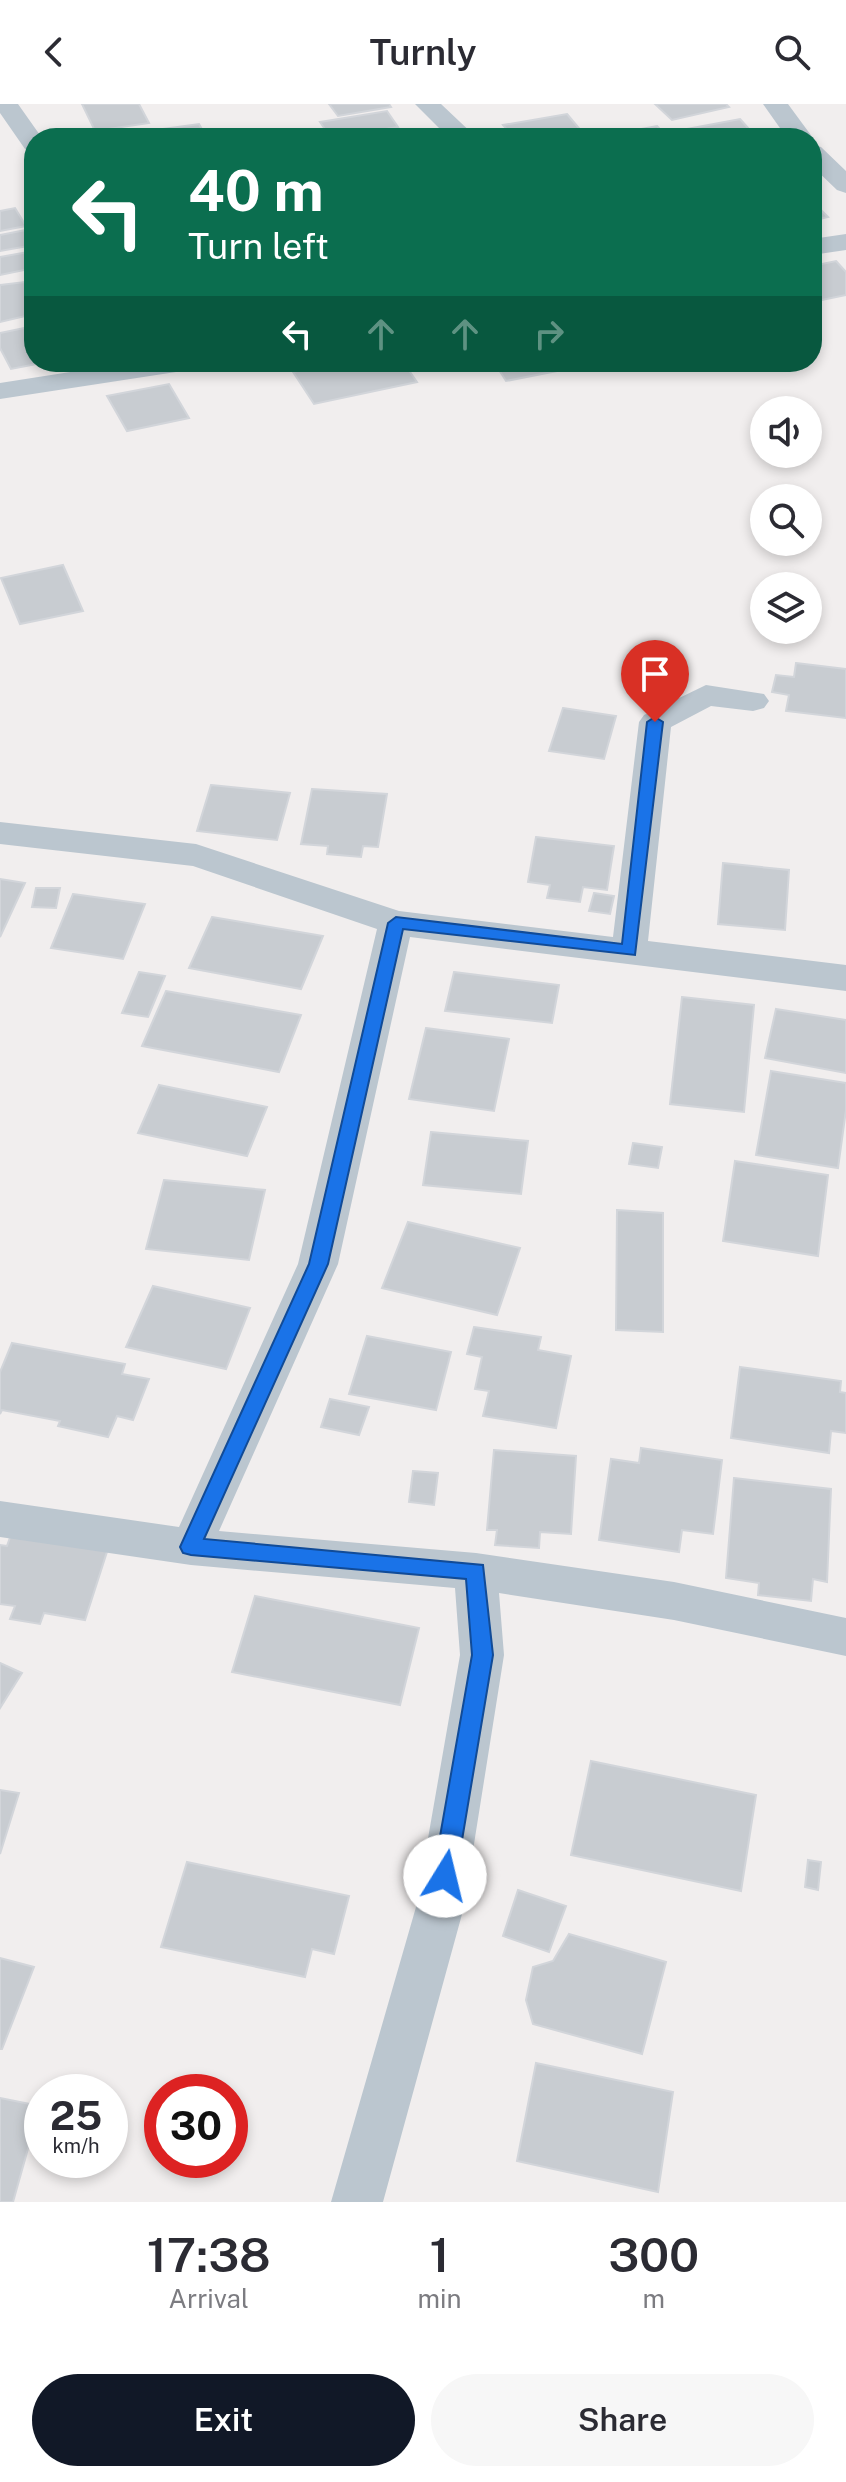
<!DOCTYPE html>
<html lang="en">
<head>
<meta charset="utf-8">
<style>
	body { margin:0; font-family:"Public Sans",sans-serif; background:#f7f7f7; color:#2b2b33; height:100vh; display:flex; flex-direction:column; font-size:30px; white-space:nowrap }
	* { box-sizing:border-box; margin:0 }
	p { font-size:26px; color:#7c7c81 }
	.icon { flex:none; width:44px; height:44px; fill:none; stroke:currentColor; stroke-width:2; stroke-linecap:round; stroke-linejoin:round }
	.map { position:relative; height:2098px; overflow:hidden }
	.drawer { display:flex; flex-direction:column; background:#fff; flex:1 }
	.drawer>* { flex:none }
	.hud { position:absolute; left:24px; top:24px; width:798px; height:244px; border-radius:32px; box-shadow:0 4px 12px #0003; background:#0b6e4f; color:#fff; overflow:hidden }
	.buttons { position:absolute; left:750px; top:292px; display:grid; gap:16px }
	.buttons a { display:grid; place-items:center; width:72px; height:72px; border-radius:50%; background:#fff; box-shadow:0 4px 12px #0003; font-size:40px }
	.speed { position:absolute; left:24px; top:1970px; display:flex; gap:16px; font-size:40px; font-weight:700; text-align:center }
	.speed>* { display:grid; place-content:center; width:104px; height:104px; border-radius:50%; background:#fff; box-shadow:0 4px 12px #0003; line-height:1 }
	.speed small { font-size:20px; font-weight:400 }
	.speed .limit { border:12px solid #d22; background:#fff; color:#111 }
	.pin { position:absolute; display:grid; place-items:center; width:68px; height:68px; color:#fff; margin:-82px -34px; border-radius:50% 50% 50% 0; rotate:-45deg; box-shadow:0 0 8px #0007 }
	.pin .icon { rotate:45deg }
	.me { position:absolute; width:88px; margin:-44px; rotate:9deg; stroke-linejoin:round; filter:drop-shadow(0 0 6px #0008) }
	.turn { display:flex; align-items:center; gap:28px; height:168px; padding:0 32px; font-size:36px }
	.turn .icon { width:104px; height:104px; stroke-width:2.5 }
	.turn b { display:block; font-size:56px; line-height:68px }
	.lanes { display:flex; align-items:center; height:76px; padding:0 32px; background:#0003; justify-content:center; gap:40px; direction:ltr }
	.lanes .off { opacity:.35 }
	.eta { display:flex; justify-content:space-evenly; align-items:center; height:136px; text-align:center }
	.eta b { font-size:48px; font-weight:600; line-height:56px }
	.action { display:flex; gap:16px; margin-top:auto; padding:16px 32px }
	.action a { flex:1; height:92px; border-radius:48px; background:#111827; color:#fff; font-size:32px; font-weight:600; line-height:92px; text-align:center }
	.action a+a { background:#f7f7f7; color:#2b2b33 }
	header { display:flex; justify-content:space-between; align-items:center; height:104px; padding:0 32px; background:#fff; font-size:36px; font-weight:600 }
	.map>svg:first-child { display:block }
</style>
</head>
<body>
<header><svg class="icon" aria-label="back" viewBox="0 0 24 24"><path d="M15 5l-7 7 7 7"/></svg>Turnly<svg class="icon" aria-label="search" viewBox="0 0 24 24"><circle cx="10" cy="10" r="6"/><path d="M15 15l6 6"/></svg></header>
<div class="map">
<svg width="846" height="2098" viewBox="0 0 846 2098">
	<rect width="100%" height="100%" fill="#f1eeee"/>
	<path fill="#c8ccd1" stroke="#d2d5da" stroke-width="2" d="M 82,0 L 139,0 L 149,19 L 95,27 Z
		M 329,0 L 389,0 L 391,3 L 338,12 Z
		M 655,0 L 726,0 L 729,3 L 672,16 Z
		M 387,7 L 398,23 L 331,34 L 320,18 Z
		M 567,10 L 583,29 L 556,34 L 514,34 L 503,21 Z
		M 740,15 L 757,34 L 689,34 L 682,26 Z
		M 199,20 L 207,34 L 129,34 L 126,30 Z
		M 657,22 L 668,34 L 619,34 L 615,30 Z
		M 812,97 L 828,113 L 812,117 Z
		M 15,104 L 26,122 L 0,127 L 0,107 Z
		M 31,125 L 34,141 L 0,147 L 0,131 Z
		M 34,147 L 34,164 L 0,171 L 0,153 Z
		M 836,157 L 846,168 L 846,191 L 812,198 L 812,162 Z
		M 25,178 L 34,188 L 34,210 L 0,218 L 0,181 Z
		M 34,222 L 34,258 L 47,258 L 11,265 L 0,244 L 0,229 Z
		M 341,258 L 403,258 L 417,278 L 314,300 L 293,268 Z
		M 494,258 L 557,258 L 562,266 L 506,277 Z
		M 169,280 L 189,314 L 127,327 L 107,292 Z
		M 63,461 L 83,507 L 20,520 L 1,474 Z
		M 796,559 L 846,565 L 846,614 L 786,607 L 789,591 L 772,588 L 776,571 L 794,573 Z
		M 563,604 L 616,612 L 604,655 L 549,647 Z
		M 211,681 L 290,689 L 277,736 L 197,727 Z
		M 312,685 L 387,690 L 378,743 L 363,742 L 361,753 L 327,750 L 328,742 L 301,740 Z
		M 536,733 L 614,742 L 607,786 L 583,783 L 580,798 L 547,794 L 550,781 L 528,778 Z
		M 723,759 L 789,766 L 785,826 L 718,820 Z
		M 0,775 L 25,779 L 0,833 Z
		M 36,784 L 60,784 L 56,804 L 32,803 Z
		M 594,789 L 614,792 L 610,810 L 589,807 Z
		M 73,790 L 145,800 L 123,855 L 51,844 Z
		M 212,813 L 323,832 L 301,885 L 189,864 Z
		M 139,868 L 165,872 L 148,913 L 122,909 Z
		M 454,868 L 559,881 L 552,919 L 445,907 Z
		M 166,887 L 301,911 L 279,968 L 142,942 Z
		M 682,893 L 754,901 L 744,1008 L 670,1000 Z
		M 776,905 L 846,916 L 846,969 L 765,954 Z
		M 426,924 L 509,935 L 494,1007 L 409,995 Z
		M 771,967 L 846,979 L 846,1006 L 838,1064 L 756,1051 Z
		M 159,981 L 267,1003 L 247,1052 L 138,1029 Z
		M 431,1028 L 528,1037 L 521,1090 L 423,1081 Z
		M 633,1039 L 662,1043 L 658,1064 L 629,1060 Z
		M 735,1057 L 828,1071 L 818,1152 L 723,1137 Z
		M 164,1076 L 265,1086 L 249,1156 L 146,1145 Z
		M 617,1106 L 663,1109 L 663,1228 L 616,1226 Z
		M 408,1118 L 520,1144 L 497,1211 L 382,1184 Z
		M 153,1182 L 250,1204 L 226,1265 L 126,1243 Z
		M 474,1223 L 541,1233 L 538,1246 L 571,1252 L 556,1324 L 483,1312 L 489,1287 L 475,1285 L 482,1253 L 467,1250 Z
		M 367,1232 L 451,1248 L 436,1306 L 349,1290 Z
		M 12,1239 L 125,1260 L 122,1270 L 149,1275 L 133,1316 L 117,1312 L 108,1333 L 58,1322 L 60,1317 L 2,1306 L 0,1310 L 0,1268 Z
		M 740,1263 L 841,1277 L 840,1288 L 846,1289 L 846,1329 L 831,1327 L 829,1349 L 731,1334 Z
		M 330,1295 L 369,1303 L 359,1331 L 321,1323 Z
		M 641,1344 L 722,1356 L 713,1430 L 682,1426 L 679,1448 L 599,1436 L 611,1355 L 639,1359 Z
		M 494,1346 L 576,1352 L 571,1430 L 540,1428 L 539,1444 L 495,1441 L 497,1426 L 487,1426 Z
		M 413,1367 L 438,1369 L 434,1401 L 409,1398 Z
		M 734,1374 L 831,1385 L 827,1478 L 813,1475 L 811,1497 L 758,1491 L 759,1479 L 726,1474 Z
		M 18,1410 L 114,1426 L 85,1516 L 44,1509 L 40,1520 L 10,1515 L 15,1502 L 0,1500 L 0,1441 L 7,1442 Z
		M 255,1492 L 419,1524 L 400,1601 L 232,1568 Z
		M 0,1559 L 22,1569 L 0,1604 Z
		M 591,1657 L 756,1691 L 741,1787 L 571,1751 Z
		M 0,1686 L 19,1689 L 0,1750 Z
		M 808,1756 L 821,1758 L 818,1786 L 805,1783 Z
		M 187,1758 L 349,1792 L 334,1850 L 312,1845 L 305,1873 L 161,1843 Z
		M 518,1786 L 566,1802 L 549,1848 L 503,1832 Z
		M 569,1830 L 666,1858 L 642,1950 L 533,1920 L 526,1896 L 533,1863 L 553,1857 Z
		M 0,1854 L 34,1863 L 2,1945 L 0,1945 Z
		M 536,1959 L 673,1988 L 658,2088 L 517,2057 Z
		M 0,1994 L 40,2002 L 13,2098 L 0,2098 Z"/>
	<g fill="none" stroke-linecap="round" stroke-linejoin="round">
		<path fill="#bbc6cf" fill-rule="evenodd" d="M 0,0 L 18,0 L 42,34 L 34,34 L 34,48 L 25,45 L 0,9 Z
			M 415,0 L 441,0 L 477,34 L 449,34 Z
			M 763,0 L 788,0 L 813,34 L 812,35 L 787,34 Z
			M 812,40 L 821,43 L 846,67 L 846,89 L 837,86 L 812,62 Z
			M 846,130 L 846,146 L 812,151 L 812,135 Z
			M 134,258 L 203,258 L 199,264 L 189,266 L 0,295 L 0,279 Z
			M 706,581 L 764,590 L 769,597 L 764,604 L 753,607 L 711,602 L 671,623 L 648,837 L 846,861 L 846,887 L 410,833 L 338,1160 L 219,1427 L 476,1449 L 674,1478 L 846,1514 L 846,1552 L 674,1516 L 499,1489 L 504,1551 L 464,1803 L 383,2098 L 331,2098 L 416,1803 L 460,1551 L 455,1484 L 191,1461 L 0,1433 L 0,1397 L 179,1423 L 298,1160 L 377,825 L 193,762 L 0,740 L 0,718 L 196,740 L 399,807 L 613,833 L 639,618 L 644,611 Z"/>
	</g>
	<path fill="#1a73e8" stroke="#114b97" stroke-width="2" d="M 655,613 L 663,618 L 635,851 L 403,825 L 328,1160 L 204,1435 L 483,1461 L 493,1551 L 456,1772 L 453,1780 L 445,1783 L 437,1780 L 433,1772 L 472,1551 L 466,1475 L 191,1451 L 183,1449 L 180,1443 L 309,1160 L 388,819 L 396,813 L 622,840 L 647,618 Z"/>
</svg>
<div class="buttons">
<a><svg class="icon" aria-label="sound" viewBox="0 0 24 24"><path d="M4 9h4l5-4v14l-5-4H4zM17 9q2 3 0 6"/></svg></a>
<a><svg class="icon" aria-label="search" viewBox="0 0 24 24"><circle cx="10" cy="10" r="6"/><path d="M15 15l6 6"/></svg></a>
<a><svg class="icon" aria-label="layers" viewBox="0 0 24 24"><path d="M12 4l9 5-9 5-9-5zM3 14l9 5 9-5"/></svg></a>
</div>
<div class="speed"><div>25<small>km/h</small></div><div class="limit">30</div></div>
<div class="pin" style="left:655px;top:618px;background:#d93025"><svg class="icon" aria-label="arrive" viewBox="0 0 24 24"><path d="M6 21V4h12l-3 4 3 4H6"/></svg></div>
<svg class="me" style="left:445px;top:1772px" viewBox="-20 -20 40 40"><circle r="19" fill="#fff"/><path d="M0-13L10 11 0 6-10 11z" fill="#1a73e8"/></svg>
<div class="hud">
<div class="turn"><svg class="icon" aria-label="left" viewBox="0 0 24 24"><path d="M17 20v-9H6M10 6l-5 5 5 5"/></svg><div><b>40 m</b>Turn left</div></div>
<div class="lanes"><svg class="icon" aria-label="left" viewBox="0 0 24 24"><path d="M17 20v-9H6M10 6l-5 5 5 5"/></svg><svg class="icon off" aria-label="ahead" viewBox="0 0 24 24"><path d="M12 20V5M6 11l6-6 6 6"/></svg><svg class="icon off" aria-label="ahead" viewBox="0 0 24 24"><path d="M12 20V5M6 11l6-6 6 6"/></svg><svg class="icon off" aria-label="right" viewBox="0 0 24 24"><path d="M7 20v-9h11M14 6l5 5-5 5"/></svg></div>
</div>
</div>
<section class="drawer">
<div class="eta">
<div><b>17:38</b><p>Arrival</p></div>
<div><b>1</b><p>min</p></div>
<div><b>300</b><p>m</p></div>
</div>
<div class="action"><a>Exit</a><a>Share</a></div>
</section>
</body>
</html>
